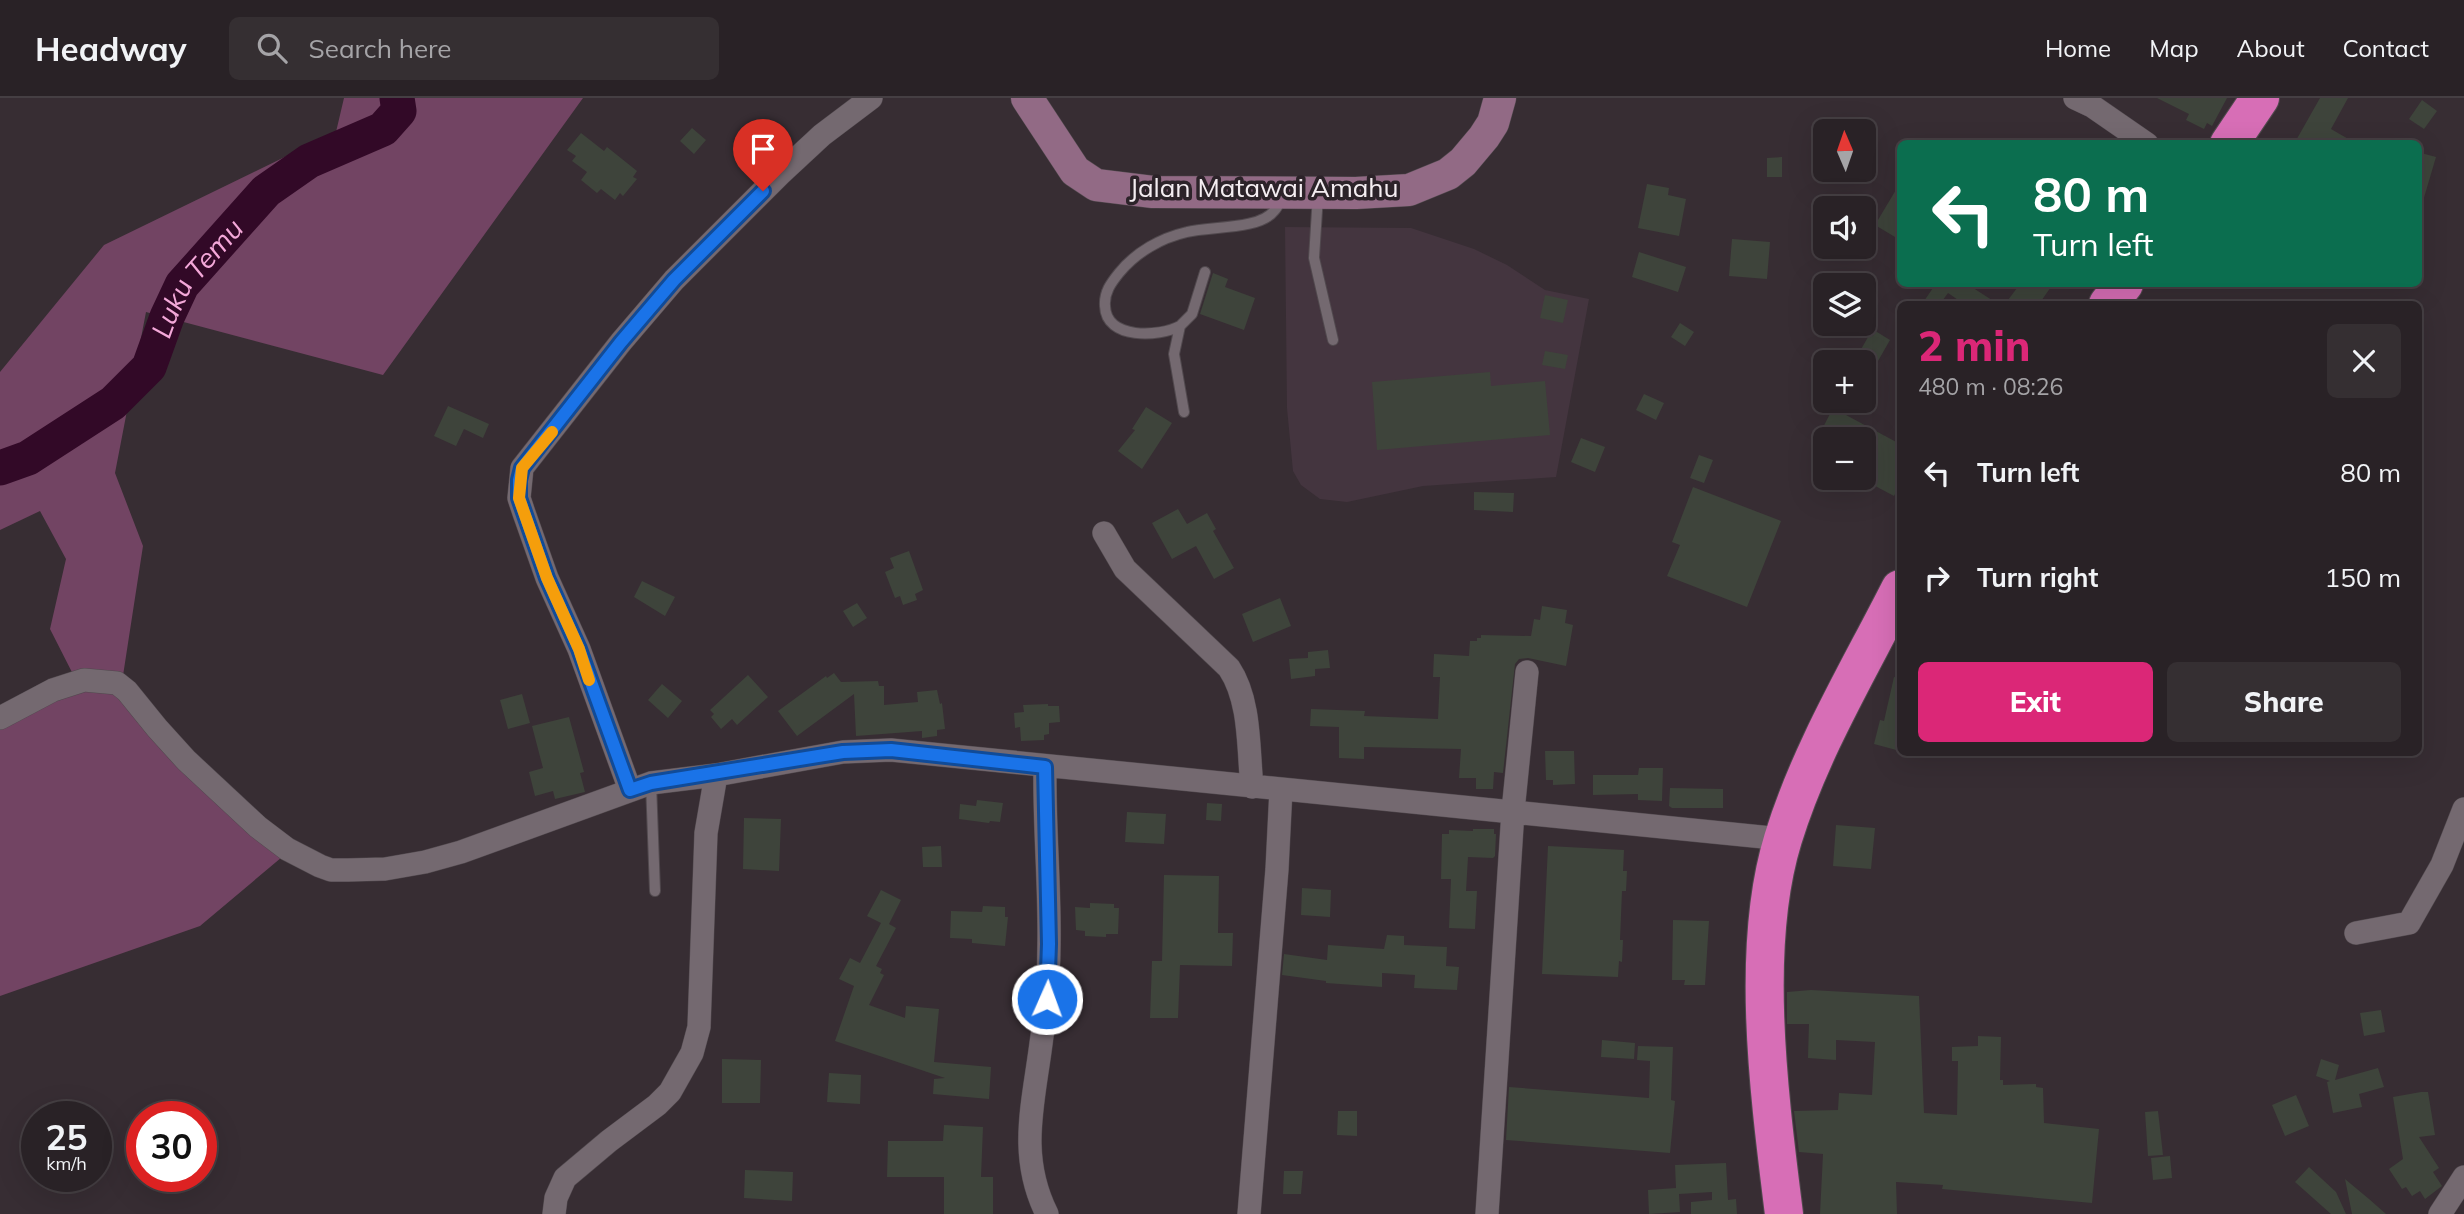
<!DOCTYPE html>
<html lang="en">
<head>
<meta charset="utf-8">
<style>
	body { margin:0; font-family:Mulish,sans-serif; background:#352f32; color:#f1f3f6; height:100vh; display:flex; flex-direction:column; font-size:26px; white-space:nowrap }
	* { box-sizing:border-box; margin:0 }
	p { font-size:23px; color:#a5a4a7 }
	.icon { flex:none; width:38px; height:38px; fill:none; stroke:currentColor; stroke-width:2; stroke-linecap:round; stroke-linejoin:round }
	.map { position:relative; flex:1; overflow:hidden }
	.drawer { position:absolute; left:1897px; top:203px; width:525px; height:455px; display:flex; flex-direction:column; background:#292226; border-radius:10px; box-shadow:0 7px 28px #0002,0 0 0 2px #453f43 }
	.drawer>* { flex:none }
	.guide { position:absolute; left:1897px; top:42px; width:525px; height:147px; border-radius:10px; box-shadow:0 7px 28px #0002,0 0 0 2px #453f43; background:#0b6e4f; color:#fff; overflow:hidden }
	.needle { width:46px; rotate:358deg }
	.buttons { position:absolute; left:1813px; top:21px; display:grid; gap:14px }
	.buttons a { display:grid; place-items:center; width:63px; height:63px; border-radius:10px; background:#292226; box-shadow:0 7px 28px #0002,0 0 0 2px #453f43; font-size:35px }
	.speed { position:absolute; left:21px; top:1003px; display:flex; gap:14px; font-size:35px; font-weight:700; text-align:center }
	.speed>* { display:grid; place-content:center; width:91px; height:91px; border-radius:50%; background:#292226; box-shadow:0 7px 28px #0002,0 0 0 2px #453f43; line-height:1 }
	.speed small { font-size:18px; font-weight:400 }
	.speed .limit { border:10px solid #d22; background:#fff; color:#111 }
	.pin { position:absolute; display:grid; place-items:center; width:60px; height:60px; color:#fff; margin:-72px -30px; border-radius:50% 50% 50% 0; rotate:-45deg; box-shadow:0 0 7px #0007 }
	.pin .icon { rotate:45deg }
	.me { position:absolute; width:77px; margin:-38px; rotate:2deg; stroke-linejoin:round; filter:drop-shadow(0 0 5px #0008) }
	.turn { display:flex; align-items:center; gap:24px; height:147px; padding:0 21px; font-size:32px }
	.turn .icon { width:91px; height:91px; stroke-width:2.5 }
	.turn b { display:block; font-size:49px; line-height:60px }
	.round { display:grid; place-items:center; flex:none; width:74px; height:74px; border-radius:10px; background:#352f32 }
	.summary { display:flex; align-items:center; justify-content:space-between; height:119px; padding:0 21px }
	h1 { font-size:42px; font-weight:800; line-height:52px; color:#db2777 }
	.button { display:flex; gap:14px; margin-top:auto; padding:14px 21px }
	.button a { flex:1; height:80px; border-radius:10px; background:#db2777; color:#fff; font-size:28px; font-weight:800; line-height:80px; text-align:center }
	.button a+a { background:#352f32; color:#f1f3f6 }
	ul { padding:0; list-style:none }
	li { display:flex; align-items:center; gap:21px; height:105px; padding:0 21px }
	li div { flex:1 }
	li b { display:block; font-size:26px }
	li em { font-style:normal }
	header { display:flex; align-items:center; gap:42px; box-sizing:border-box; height:98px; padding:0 35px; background:#292226; border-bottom:2px solid #453f43 }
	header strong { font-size:33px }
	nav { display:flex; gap:38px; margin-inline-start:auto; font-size:24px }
	.search { width:490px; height:63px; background:#352f32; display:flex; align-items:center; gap:18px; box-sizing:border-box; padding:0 24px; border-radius:10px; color:#a5a4a7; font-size:26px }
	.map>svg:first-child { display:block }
</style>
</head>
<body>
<header>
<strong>Headway</strong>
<div class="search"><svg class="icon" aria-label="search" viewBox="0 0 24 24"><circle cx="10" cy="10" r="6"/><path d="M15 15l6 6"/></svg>Search here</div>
<nav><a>Home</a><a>Map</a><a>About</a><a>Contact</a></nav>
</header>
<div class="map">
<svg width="2464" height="1116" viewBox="0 0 2464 1116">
	<rect width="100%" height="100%" fill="#372d33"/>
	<path fill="#44353f" d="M 1285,129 L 1411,130 L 1474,151 L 1507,167 L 1545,192 L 1589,201 L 1556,379 L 1423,388 L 1347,404 L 1320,401 L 1301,387 L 1293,373 L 1287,310 Z"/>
	<path fill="#724463" d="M 344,0 L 583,0 L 383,277 L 146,214 L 115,375 L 143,448 L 120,597 L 288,754 L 200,828 L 0,898 L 0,627 L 80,590 L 50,531 L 66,461 L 40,413 L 0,432 L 0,274 L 104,147 L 336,34 Z"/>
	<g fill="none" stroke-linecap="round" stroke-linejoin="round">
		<path stroke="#320927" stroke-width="35" id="s1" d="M 0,370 L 28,360 L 113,305 L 149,269 L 167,219 L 182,187 L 266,93 L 309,63 L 383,31 L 399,13 L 397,0"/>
	</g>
	<path fill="#3e443b" d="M 2157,0 L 2227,0 L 2212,28 L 2207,25 L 2204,31 L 2186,22 L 2189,16 Z
		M 2320,0 L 2348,0 L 2331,31 L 2357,46 L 2294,46 Z
		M 2422,2 L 2437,13 L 2424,31 L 2409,21 Z
		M 692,30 L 706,42 L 694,56 L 680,43 Z
		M 581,35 L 604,53 L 607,49 L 637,73 L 633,79 L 637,81 L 623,98 L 620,95 L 615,102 L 601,91 L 597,95 L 581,82 L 587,74 L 572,63 L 576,58 L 567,52 Z
		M 2421,55 L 2436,59 L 2423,103 L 2418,103 L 2418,63 Z
		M 1782,59 L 1782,79 L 1767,79 L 1767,60 Z
		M 1900,85 L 1900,142 L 1875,127 Z
		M 1647,86 L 1669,90 L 1668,97 L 1686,101 L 1679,138 L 1638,130 Z
		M 1732,141 L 1770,144 L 1767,181 L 1729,178 Z
		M 1639,154 L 1686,169 L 1678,194 L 1632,179 Z
		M 1213,175 L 1228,181 L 1225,189 L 1255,200 L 1244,232 L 1200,216 Z
		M 1933,186 L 1967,186 L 1998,206 L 1964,206 L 1948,195 L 1940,206 L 1922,206 L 1935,187 Z
		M 2020,186 L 2053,186 L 2039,206 L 2005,206 Z
		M 1545,197 L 1568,202 L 1563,225 L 1540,220 Z
		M 1680,225 L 1694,234 L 1685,248 L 1671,239 Z
		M 1871,234 L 1877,234 L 1890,242 L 1878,263 L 1860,253 Z
		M 1545,253 L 1568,257 L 1565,271 L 1542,267 Z
		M 1490,274 L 1491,288 L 1545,283 L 1550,337 L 1377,352 L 1372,284 Z
		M 1644,296 L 1664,305 L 1656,322 L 1636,312 Z
		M 448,308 L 489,326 L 483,340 L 464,331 L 456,348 L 434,338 Z
		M 1146,309 L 1172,325 L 1142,371 L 1118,353 L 1135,332 L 1132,331 Z
		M 1833,310 L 1900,346 L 1900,386 L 1894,398 L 1864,382 L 1864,341 L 1817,341 Z
		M 1581,340 L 1605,349 L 1595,374 L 1571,364 Z
		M 1699,357 L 1713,362 L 1704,385 L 1690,380 Z
		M 1693,389 L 1781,423 L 1747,509 L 1667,478 L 1680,447 L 1672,444 Z
		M 1474,394 L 1514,395 L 1513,414 L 1474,412 Z
		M 1178,411 L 1187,426 L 1207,415 L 1216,431 L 1213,433 L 1234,470 L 1214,481 L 1196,448 L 1172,461 L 1152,425 Z
		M 909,453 L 923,492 L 915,496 L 917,502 L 903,507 L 900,498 L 895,500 L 885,474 L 894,470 L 890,460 Z
		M 642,483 L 675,499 L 665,518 L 634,499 Z
		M 1280,500 L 1291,528 L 1253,544 L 1242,516 Z
		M 857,505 L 867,520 L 853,529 L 843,513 Z
		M 1542,508 L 1567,512 L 1565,525 L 1573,527 L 1566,568 L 1528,560 L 1519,561 L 1515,566 L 1503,675 L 1494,674 L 1493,691 L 1476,691 L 1476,680 L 1459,680 L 1461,651 L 1364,649 L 1364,661 L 1339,660 L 1339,629 L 1310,628 L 1311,611 L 1365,613 L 1364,618 L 1438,621 L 1440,579 L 1433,579 L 1434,556 L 1469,558 L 1470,543 L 1477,543 L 1477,540 L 1481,540 L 1481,537 L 1531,538 L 1534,521 L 1540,522 Z
		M 1328,552 L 1330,570 L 1315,571 L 1315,578 L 1291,581 L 1289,561 L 1308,560 L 1308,554 Z
		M 834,575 L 841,584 L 878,583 L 879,588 L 884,588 L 884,607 L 918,604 L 917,594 L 937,592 L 940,606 L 942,605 L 945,631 L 937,632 L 937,638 L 922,640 L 922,633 L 856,638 L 854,596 L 797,638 L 778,613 L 826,578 L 827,580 Z
		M 748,577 L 768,599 L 737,627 L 732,621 L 721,631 L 711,619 L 714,616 L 710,612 Z
		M 1894,579 L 1900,580 L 1900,653 L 1874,646 L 1880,622 L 1884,623 Z
		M 662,586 L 682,603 L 668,620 L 648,602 Z
		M 522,596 L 530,625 L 508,631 L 500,602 Z
		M 1048,606 L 1048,608 L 1059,608 L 1060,624 L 1049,625 L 1049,636 L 1044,637 L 1044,642 L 1021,643 L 1020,629 L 1015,630 L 1014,615 L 1024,614 L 1023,607 Z
		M 569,619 L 584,674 L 580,675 L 585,694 L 555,701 L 553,693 L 535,698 L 529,674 L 543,670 L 532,628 Z
		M 1545,653 L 1574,653 L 1575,686 L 1553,687 L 1553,682 L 1546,682 Z
		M 1639,670 L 1663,670 L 1662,703 L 1638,702 L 1638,696 L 1593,697 L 1593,677 L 1638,677 Z
		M 1670,690 L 1723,691 L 1723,710 L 1672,710 L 1669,708 Z
		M 977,702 L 1003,705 L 1000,724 L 990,723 L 989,725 L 959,721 L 960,706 L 976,708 Z
		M 1207,705 L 1222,706 L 1221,723 L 1206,722 Z
		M 1127,714 L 1166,716 L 1164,746 L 1125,744 Z
		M 744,720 L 781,721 L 779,773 L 743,771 Z
		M 1836,727 L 1875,730 L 1871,771 L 1833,768 Z
		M 1473,731 L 1494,731 L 1494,736 L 1496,736 L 1495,758 L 1493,760 L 1468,759 L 1466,793 L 1477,793 L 1475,831 L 1449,830 L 1451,781 L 1441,781 L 1442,736 L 1449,736 L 1449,732 L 1473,733 Z
		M 941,748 L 942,769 L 923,769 L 922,749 Z
		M 1548,748 L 1624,752 L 1623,773 L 1627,773 L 1626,793 L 1622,793 L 1620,842 L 1623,842 L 1622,864 L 1619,863 L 1618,879 L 1542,876 Z
		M 1164,777 L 1219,778 L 1218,835 L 1233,835 L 1232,868 L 1180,867 L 1178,920 L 1150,920 L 1152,863 L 1162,863 Z
		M 1302,790 L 1331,792 L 1330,819 L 1301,817 Z
		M 881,792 L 901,802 L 889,826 L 896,830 L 876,868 L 882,871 L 880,875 L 884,877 L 869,907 L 905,920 L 906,908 L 939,911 L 934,964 L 991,969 L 989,1001 L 933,996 L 934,981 L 945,980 L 835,943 L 854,888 L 839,881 L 850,860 L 860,865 L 881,825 L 867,818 Z
		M 1090,805 L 1114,806 L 1114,810 L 1119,810 L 1118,836 L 1106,836 L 1106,839 L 1085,838 L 1085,833 L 1076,832 L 1075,809 L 1090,810 Z
		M 983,808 L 1005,809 L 1005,819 L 1008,819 L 1005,848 L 972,845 L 972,841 L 950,840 L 951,813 L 982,814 Z
		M 1673,822 L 1709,823 L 1705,887 L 1684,887 L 1685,882 L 1672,882 Z
		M 1387,837 L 1404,838 L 1404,847 L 1447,849 L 1446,868 L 1459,869 L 1457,892 L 1414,890 L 1415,877 L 1382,875 L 1382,889 L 1326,885 L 1326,883 L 1282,877 L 1284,856 L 1327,862 L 1328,847 L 1384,851 Z
		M 1811,892 L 1919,898 L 1924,1015 L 1957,1017 L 1958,963 L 1952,963 L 1952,949 L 1978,948 L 1978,938 L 2001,939 L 2000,982 L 2003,982 L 2003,987 L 2036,986 L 2036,989 L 2043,990 L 2044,1025 L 2099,1031 L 2092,1105 L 1942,1091 L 1943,1087 L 1896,1084 L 1897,1116 L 1820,1116 L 1823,1056 L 1799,1054 L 1794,1013 L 1838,1012 L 1839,995 L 1872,997 L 1875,944 L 1836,942 L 1836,962 L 1808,960 L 1809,926 L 1787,926 L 1787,894 Z
		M 2381,912 L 2385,934 L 2364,938 L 2360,915 Z
		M 1602,942 L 1635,945 L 1634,961 L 1601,959 Z
		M 1638,948 L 1673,949 L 1671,1002 L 1675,1003 L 1670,1055 L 1506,1042 L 1509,989 L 1649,1000 L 1650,963 L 1637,962 Z
		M 722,961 L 761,962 L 760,1005 L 722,1005 Z
		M 2321,961 L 2339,967 L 2335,982 L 2378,970 L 2384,989 L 2359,996 L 2362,1009 L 2333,1015 L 2327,984 L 2330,983 L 2316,978 Z
		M 829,975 L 861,977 L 860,1006 L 827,1004 Z
		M 2421,994 L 2428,994 L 2435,1037 L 2419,1039 L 2439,1070 L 2433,1074 L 2442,1088 L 2425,1101 L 2420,1093 L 2412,1098 L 2406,1089 L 2402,1091 L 2389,1071 L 2403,1061 L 2393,999 Z
		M 2296,997 L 2309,1028 L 2285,1038 L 2272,1007 Z
		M 1338,1013 L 1357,1013 L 1357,1038 L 1337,1037 Z
		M 2158,1013 L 2163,1057 L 2148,1058 L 2145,1014 Z
		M 944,1027 L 983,1029 L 981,1079 L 993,1079 L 993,1116 L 944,1116 L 944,1079 L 887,1079 L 888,1043 L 943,1043 Z
		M 2170,1058 L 2172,1080 L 2153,1082 L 2151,1060 Z
		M 1726,1065 L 1728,1102 L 1736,1101 L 1737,1116 L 1691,1116 L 1691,1104 L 1712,1102 L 1712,1094 L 1679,1096 L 1680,1114 L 1649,1116 L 1648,1092 L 1676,1090 L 1675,1067 Z
		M 2309,1069 L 2336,1094 L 2346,1116 L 2331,1116 L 2295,1084 Z
		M 745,1072 L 793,1074 L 792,1103 L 744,1100 Z
		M 1284,1073 L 1303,1073 L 1301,1096 L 1283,1096 Z
		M 2345,1081 L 2369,1101 L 2386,1116 L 2352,1116 Z"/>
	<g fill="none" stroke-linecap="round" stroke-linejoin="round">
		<defs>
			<path id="lane" d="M 1318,97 L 1314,160 L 1333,242
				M 1180,228 C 1159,239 1106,242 1105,208 C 1104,194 1111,185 1119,175 C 1136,154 1161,140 1187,134 C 1210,128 1259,132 1274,113 C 1278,109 1280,103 1282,99
				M 1184,314 L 1174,256 L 1180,228 L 1192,216 L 1205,174
				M 651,685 L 655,793"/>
			<path id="street" d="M 2075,0 L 2092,8 L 2147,46
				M 1104,435 L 1125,471 L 1229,570 C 1251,603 1248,651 1252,689
				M 0,620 L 53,592 L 84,582 L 117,585 L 127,593 L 157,630 L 186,662 L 258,729 L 287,751 L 320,768 L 331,772 L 348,772 L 385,771 L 425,764 L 461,754 L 651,685 L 716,677 L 843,654 L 891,652 L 1783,741
				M 1045,669 C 1044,728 1050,787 1049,846 C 1049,882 1045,918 1040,953 C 1032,1011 1019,1060 1047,1116
				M 630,692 L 579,551 L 547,480 L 524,415 L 519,400 L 522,370 L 621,244 L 674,182 L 780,76 L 822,37 L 871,0
				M 2356,835 L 2409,825 L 2442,767 L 2464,711
				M 554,1116 L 556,1100 L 565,1080 L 609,1043 L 657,1007 L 670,994 L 692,955 L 699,929 L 706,735 L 716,677
				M 1249,1116 L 1277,771 L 1281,691
				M 1487,1116 L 1513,713 L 1527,574
				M 2440,1116 L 2464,1079"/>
			<path id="secondary" d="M 1027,0 L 1075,73 L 1096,87 L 1153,94 L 1356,95 L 1409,92 L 1448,76 L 1463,64 L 1484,39 L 1493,25 L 1500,0"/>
			<path id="highway" d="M 2229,46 L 2260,0
				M 2108,206 L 2124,186
				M 1784,1116 C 1770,1003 1749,851 1783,741 C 1810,653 1859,572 1900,491"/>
		</defs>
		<use href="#lane" stroke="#51494e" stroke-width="12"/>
		<use href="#street" stroke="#51494e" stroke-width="24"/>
		<use href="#secondary" stroke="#51494e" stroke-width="33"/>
		<use href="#highway" stroke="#51494e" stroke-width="40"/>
		<use href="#lane" stroke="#746970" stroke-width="10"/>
		<use href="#street" stroke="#746970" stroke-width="23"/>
		<use href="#secondary" stroke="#926a85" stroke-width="32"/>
		<use href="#highway" stroke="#d76eb6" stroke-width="38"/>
	</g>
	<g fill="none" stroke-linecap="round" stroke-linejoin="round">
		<defs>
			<path id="route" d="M 763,93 L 674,182 L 621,244 L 522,370 L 519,382 L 519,400 L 547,480 L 579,551 L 630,692 L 651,685 L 843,654 L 891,652 L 1045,669 L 1049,846 L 1047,901"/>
		</defs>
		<use href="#route" stroke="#114b97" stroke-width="18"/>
		<use href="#route" stroke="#1a73e8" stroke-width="12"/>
		<path stroke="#f59e0b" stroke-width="12" d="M 552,334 L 522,370 L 519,400 L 547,480 L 579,551 L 589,582"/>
	</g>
	<g text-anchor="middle" stroke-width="7" stroke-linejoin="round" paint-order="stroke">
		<g font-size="26" fill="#f4edf1" stroke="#2c2329">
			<text x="1264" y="99">Jalan Matawai Amahu</text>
		</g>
		<g font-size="28" font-style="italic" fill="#f4a8d9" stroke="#2c2329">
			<text dy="10" stroke="none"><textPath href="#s1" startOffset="284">Luku Temu</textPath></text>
		</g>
	</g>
</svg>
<div class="buttons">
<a><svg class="needle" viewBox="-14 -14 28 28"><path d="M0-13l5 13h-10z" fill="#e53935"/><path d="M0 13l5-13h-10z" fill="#a5a4a7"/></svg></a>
<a><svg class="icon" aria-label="sound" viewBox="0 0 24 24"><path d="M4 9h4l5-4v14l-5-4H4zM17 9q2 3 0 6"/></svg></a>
<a><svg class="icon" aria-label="layers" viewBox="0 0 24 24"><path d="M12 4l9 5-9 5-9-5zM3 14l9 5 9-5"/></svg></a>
<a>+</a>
<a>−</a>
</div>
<div class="speed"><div>25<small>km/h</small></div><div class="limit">30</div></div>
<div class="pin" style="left:763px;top:93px;background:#d93025"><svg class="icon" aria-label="arrive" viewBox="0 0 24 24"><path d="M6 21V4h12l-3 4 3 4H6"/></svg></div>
<svg class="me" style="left:1047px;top:901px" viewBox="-20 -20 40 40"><circle r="17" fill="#1a73e8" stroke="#fff" stroke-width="3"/><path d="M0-11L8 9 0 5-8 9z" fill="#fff"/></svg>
<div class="guide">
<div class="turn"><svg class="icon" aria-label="left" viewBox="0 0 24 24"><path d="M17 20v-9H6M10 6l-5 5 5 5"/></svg><div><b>80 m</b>Turn left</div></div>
</div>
<section class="drawer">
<div class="summary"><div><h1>2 min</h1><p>480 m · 08:26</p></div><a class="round"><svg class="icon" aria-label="close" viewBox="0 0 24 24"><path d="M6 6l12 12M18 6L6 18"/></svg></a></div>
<ul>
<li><svg class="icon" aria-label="left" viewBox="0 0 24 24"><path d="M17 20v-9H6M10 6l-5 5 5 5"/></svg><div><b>Turn left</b></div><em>80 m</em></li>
<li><svg class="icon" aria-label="right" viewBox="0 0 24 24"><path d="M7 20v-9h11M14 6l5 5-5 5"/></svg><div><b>Turn right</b></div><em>150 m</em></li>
</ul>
<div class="button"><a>Exit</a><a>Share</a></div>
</section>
</div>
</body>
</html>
